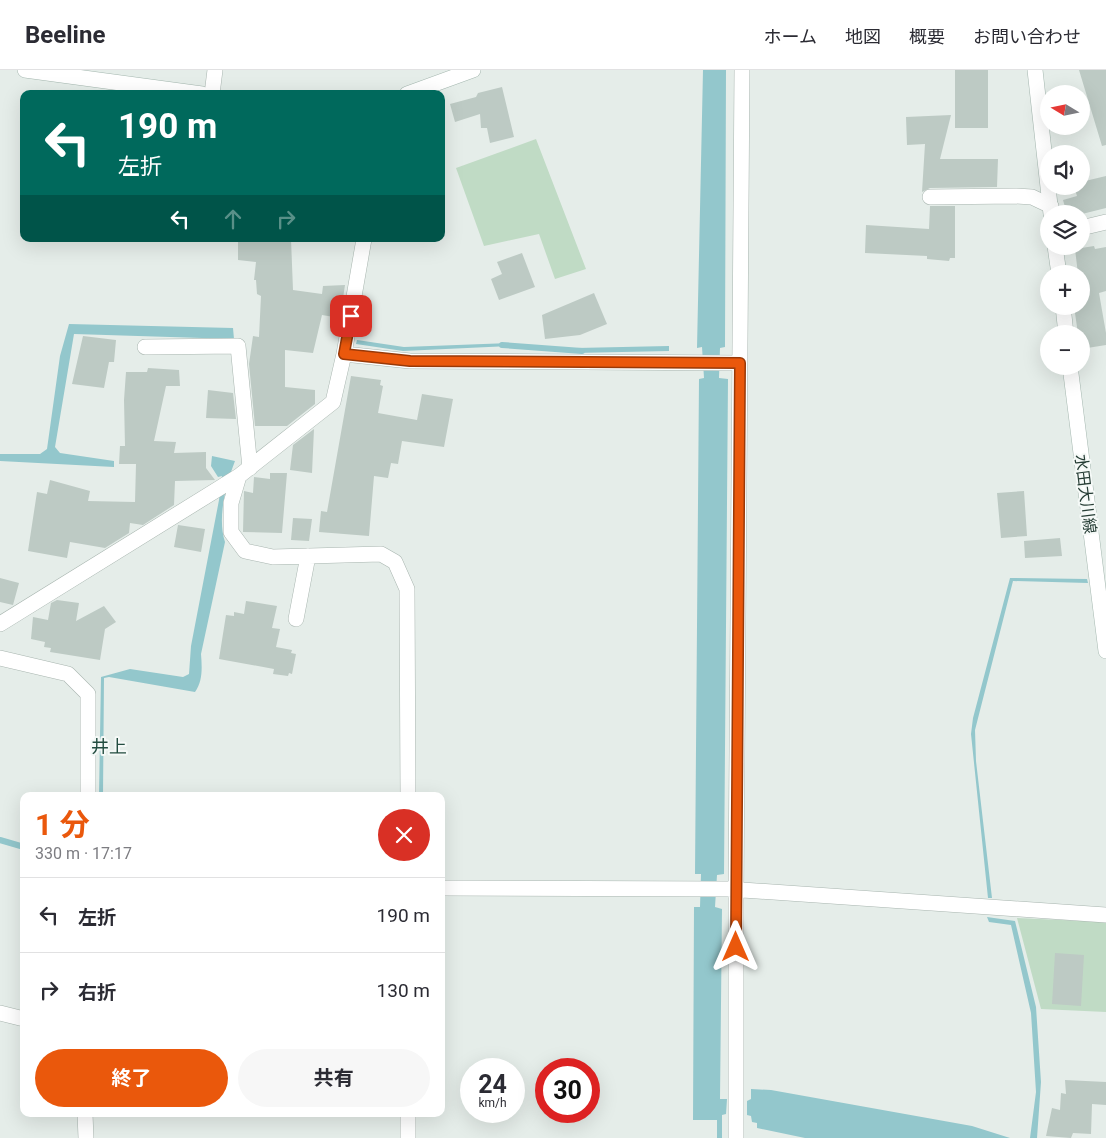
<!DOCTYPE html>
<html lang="ja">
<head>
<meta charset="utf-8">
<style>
	body { margin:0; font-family:Roboto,"Noto Sans JP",sans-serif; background:#f7f7f7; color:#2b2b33; height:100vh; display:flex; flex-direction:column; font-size:19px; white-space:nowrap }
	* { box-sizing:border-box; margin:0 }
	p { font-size:16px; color:#7c7c81 }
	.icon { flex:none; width:28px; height:28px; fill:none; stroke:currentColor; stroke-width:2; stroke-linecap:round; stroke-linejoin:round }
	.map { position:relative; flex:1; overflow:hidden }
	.drawer { position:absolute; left:20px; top:722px; width:425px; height:325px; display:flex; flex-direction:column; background:#fff; border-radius:10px; box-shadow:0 5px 20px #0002 }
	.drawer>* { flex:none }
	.banner { position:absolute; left:20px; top:20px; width:425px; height:152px; border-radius:10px; box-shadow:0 5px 20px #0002; background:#00695c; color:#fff; overflow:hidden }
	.needle { width:32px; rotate:280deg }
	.controls { position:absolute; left:1040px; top:15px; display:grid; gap:10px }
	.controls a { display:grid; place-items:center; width:50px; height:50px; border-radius:50%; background:#fff; box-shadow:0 5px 20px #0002; font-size:25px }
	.speed { position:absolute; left:460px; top:988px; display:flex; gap:10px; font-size:25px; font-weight:700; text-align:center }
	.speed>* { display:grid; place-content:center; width:65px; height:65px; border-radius:50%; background:#fff; box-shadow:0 5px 20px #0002; line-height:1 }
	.speed small { font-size:12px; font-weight:400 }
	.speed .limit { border:8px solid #d22; background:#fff; color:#111 }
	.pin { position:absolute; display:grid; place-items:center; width:42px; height:42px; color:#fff; margin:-21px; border-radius:10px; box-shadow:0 2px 8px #0006 }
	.me { position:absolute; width:55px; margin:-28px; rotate:0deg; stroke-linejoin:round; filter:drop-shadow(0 0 4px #0008) }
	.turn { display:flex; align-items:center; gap:18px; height:105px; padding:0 15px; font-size:22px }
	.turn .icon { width:65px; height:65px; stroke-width:2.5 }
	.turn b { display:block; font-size:35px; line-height:42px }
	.lanes { display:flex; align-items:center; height:48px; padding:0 15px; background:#0003; justify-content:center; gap:25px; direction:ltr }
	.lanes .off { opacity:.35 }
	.round { display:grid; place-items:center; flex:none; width:52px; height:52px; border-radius:26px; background:#f7f7f7 }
	.overview { display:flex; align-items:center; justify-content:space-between; height:85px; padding:0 15px }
	h1 { font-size:30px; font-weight:700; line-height:38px; color:#ea580c }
	.action { display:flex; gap:10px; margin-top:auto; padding:10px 15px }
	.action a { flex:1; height:58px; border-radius:30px; background:#ea580c; color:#fff; font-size:20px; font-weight:700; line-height:58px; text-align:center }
	.action a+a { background:#f7f7f7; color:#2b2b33 }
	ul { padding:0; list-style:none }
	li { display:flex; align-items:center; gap:15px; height:75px; padding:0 15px; border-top:1px solid #e1e1e2 }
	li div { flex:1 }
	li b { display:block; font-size:19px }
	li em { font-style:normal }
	header { display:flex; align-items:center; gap:30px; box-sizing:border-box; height:70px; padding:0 25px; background:#fff; border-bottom:1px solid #e1e1e2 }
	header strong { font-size:24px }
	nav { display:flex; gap:28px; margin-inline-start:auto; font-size:18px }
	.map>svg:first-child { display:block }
</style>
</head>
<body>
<header>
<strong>Beeline</strong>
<nav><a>ホーム</a><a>地図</a><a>概要</a><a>お問い合わせ</a></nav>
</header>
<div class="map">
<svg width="1106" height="1068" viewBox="0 0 1106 1068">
	<rect width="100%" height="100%" fill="#e5ede9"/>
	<path fill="#c0dbc5" d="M 536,69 L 586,199 L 555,209 L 539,164 L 484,176 L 456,98 Z
		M 1017,848 L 1106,852 L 1106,942 L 1041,939 Z"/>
	<path fill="#93c7cc" d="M 703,0 L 726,0 L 725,277 L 720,278 L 719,308 L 728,309 L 724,804 L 717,805 L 715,837 L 722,839 L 720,1029 L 727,1029 L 726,1044 L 722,1045 L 722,1068 L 717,1068 L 717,1050 L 693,1050 L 694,837 L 700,837 L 701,804 L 695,804 L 699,309 L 704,308 L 702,277 L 697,278 Z
		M 69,254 L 233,258 L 234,269 L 74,264 L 55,377 L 60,383 L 114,391 L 114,397 L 0,391 L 0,384 L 40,384 L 47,379 L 60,286 Z
		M 357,270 L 404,277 L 511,273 L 511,276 L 403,281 L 356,274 Z
		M 669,276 L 669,281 L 575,283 L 576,278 Z
		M 212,386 L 235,391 C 226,414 217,448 225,472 L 201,584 C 202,597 203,611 195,622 L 109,607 L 104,608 L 103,726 L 99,726 L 101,607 L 130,599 L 183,607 L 189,604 L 191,576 L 219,430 L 222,406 L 218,407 L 211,396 Z
		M 1010,508 L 1087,509 L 1088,513 L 1013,511 L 975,660 L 976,691 L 992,828 L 988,828 L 971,664 L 973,648 Z
		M 987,847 L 1015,851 L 1036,937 L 1041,1012 L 1037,1068 L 1030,1068 L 1036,1022 L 1031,943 L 1011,855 L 989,852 Z
		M 751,1019 L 771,1020 L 972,1056 L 1010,1068 L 805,1068 L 757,1058 L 757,1053 L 752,1052 L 751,1046 L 747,1045 L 747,1031 L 751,1029 Z"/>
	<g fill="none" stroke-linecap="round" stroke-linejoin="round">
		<path stroke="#93c7cc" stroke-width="6" d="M 502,275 L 582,281
			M 0,770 L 24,777"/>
	</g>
	<path fill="#bdcac4" d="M 955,0 L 988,0 L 988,58 L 955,58 Z
		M 1079,0 L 1106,0 L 1106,75 L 1102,76 Z
		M 502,17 L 514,67 L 490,73 L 487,58 L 481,58 L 480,44 L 455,52 L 450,34 L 476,27 L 478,23 Z
		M 951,45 L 940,89 L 998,89 L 997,117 L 930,118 L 922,122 L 925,74 L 907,75 L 906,47 Z
		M 1106,106 L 1106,138 L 1082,144 L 1067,144 L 1063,130 L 1077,126 L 1074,116 L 1081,116 L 1081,112 Z
		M 930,136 L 955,136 L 955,188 L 950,188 L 949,191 L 927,189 L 927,186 L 865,183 L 866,155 L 929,159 Z
		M 238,169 L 291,169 L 293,220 L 322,224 L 323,216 L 345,215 L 340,248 L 322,245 L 313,283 L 285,280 L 285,317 L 315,320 L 315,334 L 287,356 L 255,356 L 249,294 L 253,266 L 259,267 L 261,226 L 257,224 L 256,210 L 254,210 L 256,192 L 238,190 Z
		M 1094,176 L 1095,179 L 1106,177 L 1106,221 L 1099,223 L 1106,263 L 1106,275 L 1081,279 L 1081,264 L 1078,264 L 1074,236 L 1081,236 L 1081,204 L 1078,204 L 1075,179 Z
		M 522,183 L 535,217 L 499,230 L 491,209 L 502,204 L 497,192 Z
		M 594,223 L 607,254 L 580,265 L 545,269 L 542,245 Z
		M 83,266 L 116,270 L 114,292 L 109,292 L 104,318 L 72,314 Z
		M 148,298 L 179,300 L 180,316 L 166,316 L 154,371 L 176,372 L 174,383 L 206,382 L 206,398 L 215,410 L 175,411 L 174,435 L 143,455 L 130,453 L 129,463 L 105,478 L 70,472 L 67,488 L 28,481 L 37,422 L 47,424 L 50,410 L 90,421 L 88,431 L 135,432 L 136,394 L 119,394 L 120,376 L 125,376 L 124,330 L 126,302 L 147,302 Z
		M 351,306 L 381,310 L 380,315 L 383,316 L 378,343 L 417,350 L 422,324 L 453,329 L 444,377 L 402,371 L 398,394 L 391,393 L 388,408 L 374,406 L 369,466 L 319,462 L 321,441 L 327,442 Z
		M 208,320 L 233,323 L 236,349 L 206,348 Z
		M 314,359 L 312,403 L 290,400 L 293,375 Z
		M 270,403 L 287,403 L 282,463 L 243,462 L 244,421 L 253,423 L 254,407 L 270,409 Z
		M 1024,421 L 1027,466 L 1001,468 L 997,423 Z
		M 293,448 L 312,449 L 309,471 L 291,470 Z
		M 178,455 L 205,459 L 201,482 L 174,477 Z
		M 1060,468 L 1062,486 L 1025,488 L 1024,471 Z
		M 0,508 L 19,513 L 13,535 L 0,532 Z
		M 57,530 L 79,533 L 76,551 L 104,536 L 116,552 L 105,559 L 100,590 L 50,582 L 51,578 L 44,577 L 45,572 L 31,569 L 33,547 L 48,550 L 51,533 Z
		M 246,531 L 277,536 L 272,558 L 280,559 L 276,577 L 292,580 L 291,583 L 296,584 L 292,604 L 289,603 L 288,606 L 273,604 L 274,599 L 219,589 L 226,545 L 234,546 L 234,542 L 244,544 Z
		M 1055,883 L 1084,885 L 1081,936 L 1052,934 Z
		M 1065,1010 L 1106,1012 L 1106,1035 L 1092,1034 L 1091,1064 L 1073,1063 L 1071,1068 L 1046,1066 L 1052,1038 L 1060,1040 L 1061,1023 L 1066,1024 Z"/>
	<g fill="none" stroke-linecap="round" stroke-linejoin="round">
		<defs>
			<path id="street" d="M 212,24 L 215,0
				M 930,127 L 1016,126 L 1032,127 L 1051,136
				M 1081,158 L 1106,152
				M 145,277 L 238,276 L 250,398
				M 344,284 L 410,291 L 740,293
				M 239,406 L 231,433 L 231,462 L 245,481 L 273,487 L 381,484 L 395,492 L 407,519 L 408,726
				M 296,549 L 308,486
				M 0,554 L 239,406 L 333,332 L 344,284 L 364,169
				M 0,588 L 68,604 L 88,624 L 88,726
				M 441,818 L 728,819 L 1106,845
				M 0,943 L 24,949
				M 85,1044 L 86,1068
				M 408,1068 L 408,1044
				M 736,1068 L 736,820 L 742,0"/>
			<path id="secondary" d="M 25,0 L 202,24
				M 1035,0 L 1051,144
				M 407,24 L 473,0
				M 1055,176 L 1059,204
				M 1063,236 L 1066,264
				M 1070,296 L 1106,581"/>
		</defs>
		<use href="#street" stroke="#a8b5af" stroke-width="16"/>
		<use href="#secondary" stroke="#a4b7af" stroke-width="16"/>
		<use href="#street" stroke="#fff" stroke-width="15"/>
		<use href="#secondary" stroke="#fff" stroke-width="15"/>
	</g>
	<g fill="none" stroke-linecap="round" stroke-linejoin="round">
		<defs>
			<path id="route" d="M 351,246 L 344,284 L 410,291 L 740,293 L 736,877"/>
		</defs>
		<use href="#route" stroke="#983908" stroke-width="12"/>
		<use href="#route" stroke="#ea580c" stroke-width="9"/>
	</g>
	<g text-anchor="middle" stroke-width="4" stroke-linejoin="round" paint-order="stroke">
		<g font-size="16" fill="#263d35" stroke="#f5f9f7">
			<text transform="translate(1086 424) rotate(83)" y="6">水田大川線</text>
		</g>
		<g font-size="18" fill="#234d40" stroke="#f5f9f7">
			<text x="109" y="683">井上</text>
		</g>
	</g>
</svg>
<div class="controls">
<a><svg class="needle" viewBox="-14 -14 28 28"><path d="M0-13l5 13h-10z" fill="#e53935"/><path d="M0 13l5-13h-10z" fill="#7c7c81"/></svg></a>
<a><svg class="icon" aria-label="sound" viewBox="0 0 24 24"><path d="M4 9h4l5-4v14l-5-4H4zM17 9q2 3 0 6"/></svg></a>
<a><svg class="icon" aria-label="layers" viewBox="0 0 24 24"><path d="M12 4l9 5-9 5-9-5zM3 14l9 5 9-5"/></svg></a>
<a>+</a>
<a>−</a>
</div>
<div class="speed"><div>24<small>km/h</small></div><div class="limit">30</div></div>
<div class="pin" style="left:351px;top:246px;background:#d93025"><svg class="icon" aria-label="arrive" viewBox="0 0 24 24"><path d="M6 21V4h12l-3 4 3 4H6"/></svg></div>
<svg class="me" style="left:736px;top:877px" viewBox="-20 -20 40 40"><path d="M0-17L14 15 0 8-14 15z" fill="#ea580c" stroke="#fff" stroke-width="4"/></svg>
<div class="banner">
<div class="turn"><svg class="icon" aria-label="left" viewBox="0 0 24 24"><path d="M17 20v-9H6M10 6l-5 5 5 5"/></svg><div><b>190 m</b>左折</div></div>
<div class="lanes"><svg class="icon" aria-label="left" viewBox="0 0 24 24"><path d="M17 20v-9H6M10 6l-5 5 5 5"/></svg><svg class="icon off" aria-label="ahead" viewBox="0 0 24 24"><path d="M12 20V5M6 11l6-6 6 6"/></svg><svg class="icon off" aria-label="right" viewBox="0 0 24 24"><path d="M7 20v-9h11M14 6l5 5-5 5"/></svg></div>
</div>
<section class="drawer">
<div class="overview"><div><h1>1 分</h1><p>330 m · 17:17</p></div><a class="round" style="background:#d93025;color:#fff"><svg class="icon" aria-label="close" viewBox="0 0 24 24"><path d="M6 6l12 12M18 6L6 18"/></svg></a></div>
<ul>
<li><svg class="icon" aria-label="left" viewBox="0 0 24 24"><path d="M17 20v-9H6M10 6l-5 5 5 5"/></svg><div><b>左折</b></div><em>190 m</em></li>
<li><svg class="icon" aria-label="right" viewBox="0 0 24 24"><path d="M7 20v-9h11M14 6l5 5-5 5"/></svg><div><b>右折</b></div><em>130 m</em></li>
</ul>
<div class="action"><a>終了</a><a>共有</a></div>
</section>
</div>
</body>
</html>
